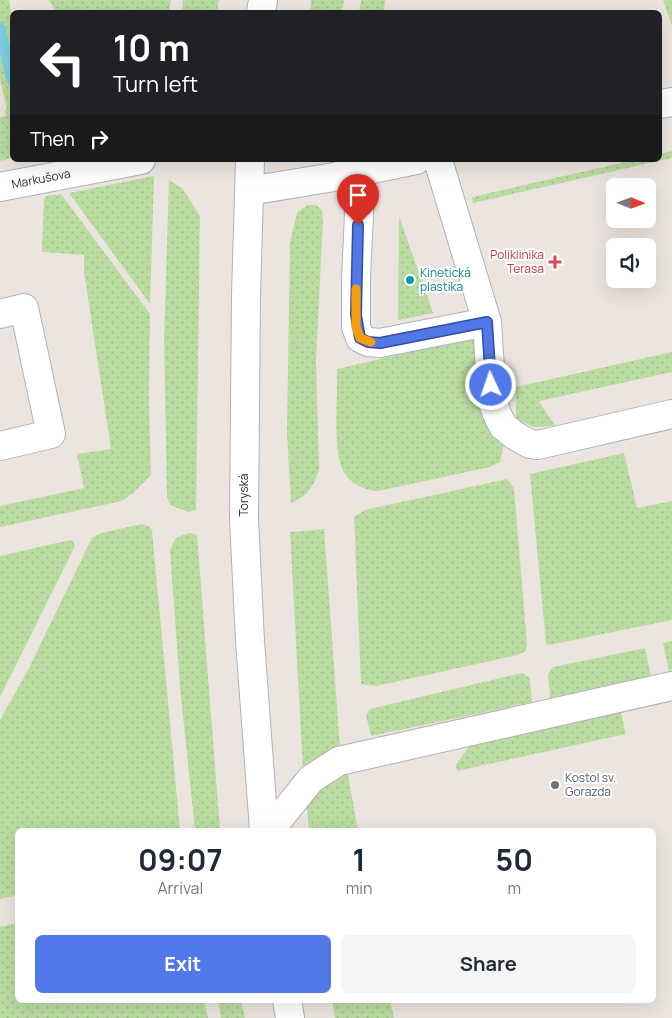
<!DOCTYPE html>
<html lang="en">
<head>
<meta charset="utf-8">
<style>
	body { margin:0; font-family:Manrope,sans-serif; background:#f6f6f7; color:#1f2937; height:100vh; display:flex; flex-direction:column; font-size:19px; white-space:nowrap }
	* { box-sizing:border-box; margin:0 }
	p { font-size:16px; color:#747a83 }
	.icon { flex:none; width:28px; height:28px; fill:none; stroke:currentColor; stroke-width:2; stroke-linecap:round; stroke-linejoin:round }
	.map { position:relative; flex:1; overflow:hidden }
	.side { position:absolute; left:15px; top:828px; width:641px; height:175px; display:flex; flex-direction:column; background:#fff; border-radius:8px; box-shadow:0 5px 20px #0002 }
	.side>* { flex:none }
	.banner { position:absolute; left:10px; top:10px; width:652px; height:152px; border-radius:8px; box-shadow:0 5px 20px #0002; background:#202124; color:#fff; overflow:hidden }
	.needle { width:32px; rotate:91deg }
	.tools { position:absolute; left:606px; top:178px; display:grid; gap:10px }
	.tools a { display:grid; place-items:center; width:50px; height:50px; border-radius:8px; background:#fff; box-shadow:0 5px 20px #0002; font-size:25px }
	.pin { position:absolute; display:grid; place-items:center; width:42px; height:42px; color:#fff; margin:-51px -21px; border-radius:50% 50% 50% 0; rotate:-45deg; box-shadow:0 0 5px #0007 }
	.pin .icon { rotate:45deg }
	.me { position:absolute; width:55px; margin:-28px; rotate:357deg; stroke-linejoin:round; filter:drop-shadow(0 0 4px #0008) }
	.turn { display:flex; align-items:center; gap:18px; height:105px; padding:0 20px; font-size:22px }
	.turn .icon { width:65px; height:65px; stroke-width:2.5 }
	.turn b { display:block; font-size:35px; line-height:42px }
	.then { display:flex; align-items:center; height:48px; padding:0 20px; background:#0003; gap:10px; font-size:19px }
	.eta { display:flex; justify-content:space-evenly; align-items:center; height:85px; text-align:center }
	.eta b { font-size:30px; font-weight:700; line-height:35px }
	.action { display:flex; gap:10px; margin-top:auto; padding:10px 20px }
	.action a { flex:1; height:58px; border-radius:8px; background:#5078e8; color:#fff; font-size:20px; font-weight:700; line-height:58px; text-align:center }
	.action a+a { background:#f6f6f7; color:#1f2937 }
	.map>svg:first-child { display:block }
</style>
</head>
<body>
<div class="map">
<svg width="672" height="1018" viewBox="0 0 672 1018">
	<defs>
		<pattern id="grass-dots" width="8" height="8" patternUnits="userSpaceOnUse" patternTransform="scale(1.25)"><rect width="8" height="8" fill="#badca1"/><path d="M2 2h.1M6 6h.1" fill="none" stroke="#a0bd8b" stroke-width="1.8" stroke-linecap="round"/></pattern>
	</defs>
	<rect width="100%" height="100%" fill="#ece5df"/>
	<path fill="url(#grass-dots)" d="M 0,0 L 9,0 L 12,16 L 12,158 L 0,161 L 0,117 L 6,116 L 5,110 L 7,109 L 0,79 Z
		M 49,0 L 171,0 L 169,12 L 56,12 Z
		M 183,0 L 219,0 L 217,12 L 182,12 Z
		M 311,0 L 344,0 L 342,12 L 310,12 Z
		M 361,0 L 385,0 L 384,12 L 359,12 Z
		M 663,0 L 672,0 L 672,26 Z
		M 672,151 L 672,158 L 473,203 L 472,197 L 634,160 L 660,160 L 660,154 Z
		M 154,176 L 150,304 L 69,193 Z
		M 169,180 L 183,189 L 200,216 L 196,510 L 188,512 L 170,505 L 167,496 L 164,340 Z
		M 61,194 L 150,314 L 149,400 L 151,475 L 133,493 L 122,501 L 0,527 L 0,506 L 84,488 L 77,454 L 111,449 L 84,272 L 84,255 L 43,252 L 42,249 L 44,200 L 46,196 Z
		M 307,205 L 316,205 L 322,210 L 323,220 L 316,360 L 319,470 C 313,487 308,496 291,503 L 287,433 L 290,243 L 297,213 Z
		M 399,216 L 433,313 L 398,320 Z
		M 480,336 L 504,444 L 500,462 L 490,467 L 378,491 C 363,491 346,481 341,466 C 333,442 338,395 337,369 Z
		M 672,352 L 672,372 L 539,401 L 555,426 L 534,427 L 516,419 L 516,387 Z
		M 624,453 L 637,508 L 672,501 L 672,620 L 549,645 L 546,643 L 530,474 Z
		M 507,479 L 514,488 L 527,644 L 526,651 L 514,656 L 376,686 L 361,684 L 354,517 L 365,510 Z
		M 142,524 L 150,527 L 152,531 L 180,830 L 18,830 L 17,895 L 0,899 L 0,720 L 28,670 L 92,538 L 101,533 Z
		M 324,529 L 340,748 L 316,759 L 303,769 L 290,532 Z
		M 190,533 L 197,535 L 220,830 L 195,830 L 180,687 L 170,552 C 173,539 177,536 190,533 Z
		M 70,540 L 73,541 L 75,546 L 0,697 L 0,556 Z
		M 672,641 L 672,670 L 669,671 L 663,643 Z
		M 645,648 L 651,676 L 550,698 L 548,674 L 553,667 Z
		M 522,673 L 530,678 L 532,702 L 371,736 L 366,715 L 370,709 Z
		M 614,710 L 621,713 L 626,734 L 457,771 L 456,765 L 472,742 Z
		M 347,770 L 358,830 L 309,830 L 307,808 C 318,792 330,780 347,770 Z
		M 17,923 L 18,1000 L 204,1000 L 208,1018 L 0,1018 L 0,927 Z
		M 218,1000 L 241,1000 L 245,1018 L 221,1018 Z
		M 332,1000 L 390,1000 L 394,1018 L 335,1018 Z"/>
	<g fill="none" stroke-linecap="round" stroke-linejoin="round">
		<path stroke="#7dcfe3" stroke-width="11" d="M 0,28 L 12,80"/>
		<defs>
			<path id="minor" d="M 261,12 L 263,0
				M 660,104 L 672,102
				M 250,160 L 246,295 L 244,519 L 250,641 L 264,830
				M 438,160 L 487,322 L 492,400 L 497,414 L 503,426 L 514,435 L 530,444 L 538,445 L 672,414
				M 361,172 L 356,278 L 356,327 L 360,338 L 368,342 L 380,343 L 487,322
				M 0,187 L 141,160
				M 249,191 L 334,177 L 416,160
				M 0,314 L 24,308 L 51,434 L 0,446
				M 270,830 L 311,779 L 339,761 L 672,686
				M 287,1000 L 290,1018"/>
		</defs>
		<use href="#minor" stroke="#afb2ba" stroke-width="30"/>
		<use href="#minor" stroke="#fff" stroke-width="28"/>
	</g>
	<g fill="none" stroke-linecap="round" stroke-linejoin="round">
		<defs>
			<path id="route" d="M 358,225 L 356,315 L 360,338 L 368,342 L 380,343 L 487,322 L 491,385"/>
		</defs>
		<use href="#route" stroke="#344e97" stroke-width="12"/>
		<use href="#route" stroke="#5078e8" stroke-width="9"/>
		<path stroke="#f59e0b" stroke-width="9" d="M 356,289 L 356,327 L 360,338 L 371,342"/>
	</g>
	<path fill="#e0444e" stroke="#fff" stroke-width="2" d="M552.5 254.5h5v5h5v5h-5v5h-5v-5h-5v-5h5z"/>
	<circle fill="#0f9aa8" stroke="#fff" stroke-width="2" cx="410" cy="280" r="5"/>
	<circle fill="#6b7280" stroke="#fff" stroke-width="2" cx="555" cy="785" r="5"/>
	<g text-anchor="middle" stroke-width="4" stroke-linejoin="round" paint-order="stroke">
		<g font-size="12" fill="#2b2b2b" stroke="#fff">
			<text transform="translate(41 179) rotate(-11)" y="4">Markušova</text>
			<text transform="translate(244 495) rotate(-90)" y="4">Toryská</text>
		</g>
		<g font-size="12" fill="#be3a42" stroke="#fff" text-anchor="end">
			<text x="544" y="259">Poliklinika<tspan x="544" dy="14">Terasa</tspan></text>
		</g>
		<g font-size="12" fill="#0d838f" stroke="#fff" text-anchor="start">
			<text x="420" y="277">Kinetická<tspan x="420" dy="14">plastika</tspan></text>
		</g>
		<g font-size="12" fill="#5b616d" stroke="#fff" text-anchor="start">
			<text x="565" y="782">Kostol sv.<tspan x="565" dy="14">Gorazda</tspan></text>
		</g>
	</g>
</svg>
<div class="tools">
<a><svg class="needle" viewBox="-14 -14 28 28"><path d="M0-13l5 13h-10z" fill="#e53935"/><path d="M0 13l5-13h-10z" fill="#747a83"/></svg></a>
<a><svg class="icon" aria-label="sound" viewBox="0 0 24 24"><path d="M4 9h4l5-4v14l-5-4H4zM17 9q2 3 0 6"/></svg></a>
</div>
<div class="pin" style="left:358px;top:225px;background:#d93025"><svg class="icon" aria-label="arrive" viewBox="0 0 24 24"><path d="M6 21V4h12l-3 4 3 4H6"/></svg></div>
<svg class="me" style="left:491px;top:385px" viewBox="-20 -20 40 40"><circle r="17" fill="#5078e8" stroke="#fff" stroke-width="3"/><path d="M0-11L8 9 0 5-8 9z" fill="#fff"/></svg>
<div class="banner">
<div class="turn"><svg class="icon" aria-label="left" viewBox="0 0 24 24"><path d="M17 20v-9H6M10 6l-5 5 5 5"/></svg><div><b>10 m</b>Turn left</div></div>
<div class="then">Then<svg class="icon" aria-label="right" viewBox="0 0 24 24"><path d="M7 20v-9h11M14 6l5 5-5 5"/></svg></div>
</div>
<section class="side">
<div class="eta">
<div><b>09:07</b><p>Arrival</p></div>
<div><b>1</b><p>min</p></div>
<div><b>50</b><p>m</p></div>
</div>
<div class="action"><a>Exit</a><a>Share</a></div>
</section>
</div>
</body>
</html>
